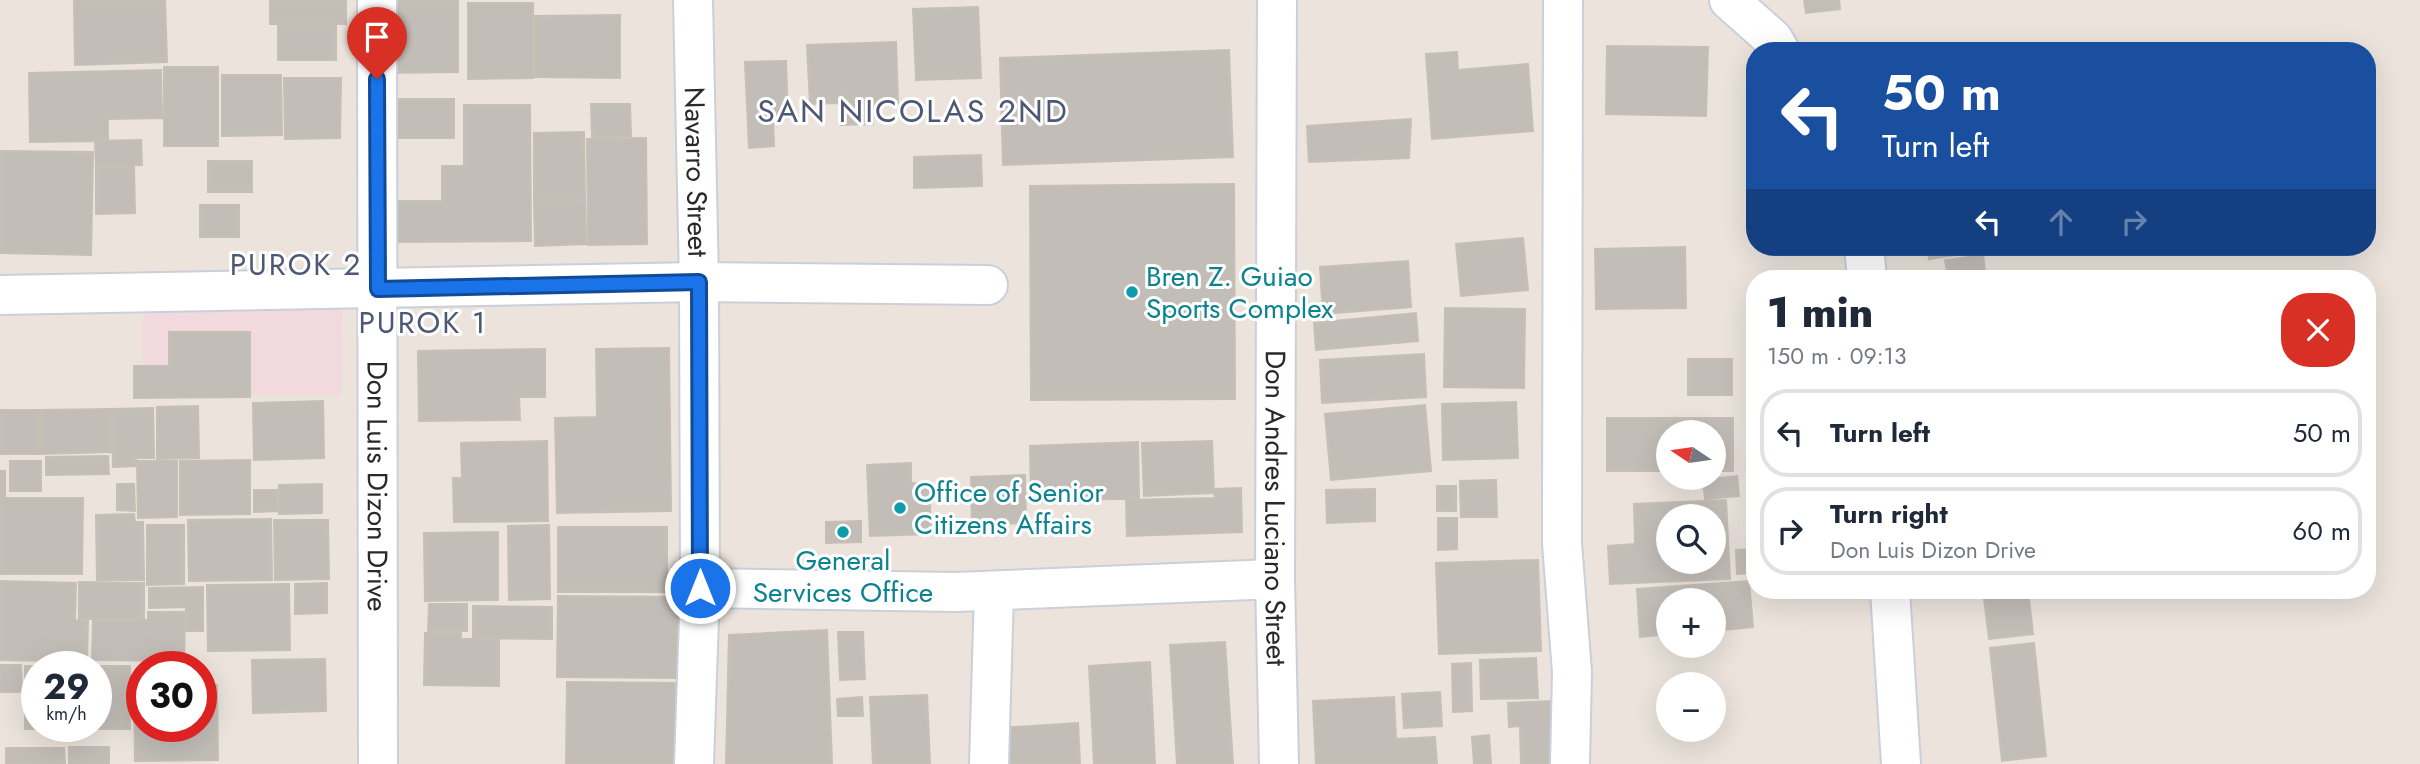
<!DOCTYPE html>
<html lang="en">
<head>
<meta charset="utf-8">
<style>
	body { margin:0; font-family:Jost,sans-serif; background:#f2f2f3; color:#1f2937; height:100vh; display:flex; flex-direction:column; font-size:26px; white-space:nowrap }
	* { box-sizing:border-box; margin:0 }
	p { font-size:23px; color:#747a83 }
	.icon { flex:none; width:38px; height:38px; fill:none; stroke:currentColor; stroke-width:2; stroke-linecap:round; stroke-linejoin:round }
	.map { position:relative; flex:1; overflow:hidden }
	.side { position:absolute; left:1746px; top:270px; width:630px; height:329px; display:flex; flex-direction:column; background:#fff; border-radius:28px; box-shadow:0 7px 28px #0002 }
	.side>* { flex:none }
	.hud { position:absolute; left:1746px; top:42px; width:630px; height:214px; border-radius:28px; box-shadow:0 7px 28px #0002; background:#1a4fa0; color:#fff; overflow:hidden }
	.needle { width:46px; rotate:283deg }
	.fabs { position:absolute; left:1656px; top:420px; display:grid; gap:14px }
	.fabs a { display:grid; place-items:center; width:70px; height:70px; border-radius:50%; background:#fff; box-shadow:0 7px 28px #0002; font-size:35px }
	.speed { position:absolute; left:21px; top:651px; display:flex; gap:14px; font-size:35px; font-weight:700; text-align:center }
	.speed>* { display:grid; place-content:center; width:91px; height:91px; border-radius:50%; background:#fff; box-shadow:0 7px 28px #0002; line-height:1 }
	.speed small { font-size:18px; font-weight:400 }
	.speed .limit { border:10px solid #d22; background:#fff; color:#111 }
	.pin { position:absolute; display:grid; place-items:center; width:60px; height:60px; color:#fff; margin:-72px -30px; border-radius:50% 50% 50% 0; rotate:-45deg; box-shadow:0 0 7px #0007 }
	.pin .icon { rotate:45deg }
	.me { position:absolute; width:77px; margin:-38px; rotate:0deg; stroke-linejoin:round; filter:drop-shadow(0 0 5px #0008) }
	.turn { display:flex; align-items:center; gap:24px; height:147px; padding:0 21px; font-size:32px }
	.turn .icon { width:91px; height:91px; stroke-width:2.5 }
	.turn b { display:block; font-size:49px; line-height:60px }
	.lanes { display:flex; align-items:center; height:66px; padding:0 21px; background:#0003; justify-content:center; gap:35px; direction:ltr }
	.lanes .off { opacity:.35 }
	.round { display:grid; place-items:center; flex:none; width:74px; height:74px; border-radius:28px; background:#f2f2f3 }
	.headline { display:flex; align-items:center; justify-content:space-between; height:119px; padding:0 21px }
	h1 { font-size:42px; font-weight:800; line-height:52px }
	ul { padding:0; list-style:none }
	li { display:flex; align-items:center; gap:21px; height:88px; margin:0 14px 10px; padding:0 7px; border:4px solid #e0e1e3; border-radius:28px }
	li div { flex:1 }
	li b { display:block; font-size:26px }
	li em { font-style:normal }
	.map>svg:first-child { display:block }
</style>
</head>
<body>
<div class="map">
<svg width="2420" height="764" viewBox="0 0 2420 764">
	<rect width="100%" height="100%" fill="#ebe3dc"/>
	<path fill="#f1d9dd" d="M 143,307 L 342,308 L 341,395 L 143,395 Z"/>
	<path fill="#c3bdb8" stroke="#c6bfb6" stroke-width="2" fill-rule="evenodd" d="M 74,0 L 165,0 L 167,62 L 75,65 Z
		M 270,0 L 346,0 L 346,24 L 270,24 Z
		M 387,0 L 458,0 L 458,72 L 387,73 Z
		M 1804,0 L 1839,0 L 1840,9 L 1806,13 Z
		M 468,3 L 533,3 L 533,78 L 468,79 Z
		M 978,7 L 981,78 L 916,80 L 913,9 Z
		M 620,15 L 620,78 L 535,77 L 535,16 Z
		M 278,24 L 336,24 L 336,60 L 278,60 Z
		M 896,42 L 898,103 L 873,105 L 873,124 L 841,125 L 840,103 L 810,104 L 807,45 Z
		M 1607,46 L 1708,47 L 1706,116 L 1606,114 Z
		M 1229,50 L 1233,157 L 1003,165 L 1000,58 Z
		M 1457,52 L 1458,70 L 1528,64 L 1533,131 L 1432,139 L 1426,54 Z
		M 786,61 L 788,118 L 773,119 L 774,146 L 749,148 L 745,62 Z
		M 164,67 L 218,67 L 218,146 L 164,146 Z
		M 161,70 L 162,118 L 108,119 L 108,141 L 30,142 L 29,73 Z
		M 222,75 L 281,75 L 282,135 L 222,136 Z
		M 284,78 L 341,78 L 340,138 L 285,139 Z
		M 395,99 L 454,99 L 454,138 L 396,138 Z
		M 591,104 L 630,104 L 631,136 L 592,137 Z
		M 464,105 L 530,105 L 531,241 L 396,242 L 395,201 L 442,201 L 442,166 L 464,166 Z
		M 1411,119 L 1409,158 L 1309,162 L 1307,126 Z
		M 584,132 L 585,199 L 534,200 L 534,133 Z
		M 646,138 L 647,244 L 588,245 L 587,139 Z
		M 141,140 L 142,165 L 96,166 L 95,141 Z
		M 0,151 L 93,152 L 91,255 L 0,253 Z
		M 981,155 L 982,186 L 914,188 L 914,157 Z
		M 208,161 L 252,161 L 252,192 L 208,192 Z
		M 134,167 L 135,213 L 96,214 L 96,168 Z
		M 1234,184 L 1235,399 L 1031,400 L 1030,186 Z
		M 585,200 L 586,244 L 535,246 L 534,201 Z
		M 200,205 L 239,205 L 239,237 L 200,237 Z
		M 1523,238 L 1528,290 L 1461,296 L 1456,244 Z
		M 1685,247 L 1686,308 L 1596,309 L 1595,249 Z
		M 1927,247 L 1981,247 L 1982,251 L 1929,259 Z
		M 1983,255 L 1986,278 L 1948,278 L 1945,260 Z
		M 1408,261 L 1411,307 L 1323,314 L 1320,267 Z
		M 1445,308 L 1525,309 L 1524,388 L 1444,387 Z
		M 1416,313 L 1418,341 L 1316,350 L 1314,323 Z
		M 169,332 L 250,332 L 250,397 L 134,398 L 134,366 L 169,366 Z
		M 669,348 L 671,511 L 557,513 L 555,418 L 597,417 L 596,349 Z
		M 545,349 L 545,397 L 519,397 L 520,420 L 419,421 L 418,351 Z
		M 1424,354 L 1426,397 L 1322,403 L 1320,360 Z
		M 1688,359 L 1732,359 L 1732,395 L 1688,395 Z
		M 323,401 L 324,458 L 254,460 L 253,403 Z
		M 1516,402 L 1518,458 L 1443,460 L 1442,404 Z
		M 1425,405 L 1431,471 L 1331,480 L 1325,414 Z
		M 198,406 L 199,458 L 157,459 L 157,407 Z
		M 153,408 L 154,458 L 136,458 L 136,466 L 113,467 L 112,409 Z
		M 110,409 L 111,452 L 41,454 L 41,410 Z
		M 0,410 L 39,410 L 39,454 L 0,454 Z
		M 1607,418 L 1733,418 L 1733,471 L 1713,471 L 1713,432 L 1668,432 L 1668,471 L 1607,471 Z
		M 547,441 L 548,521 L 454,522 L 453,478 L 462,478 L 461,443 Z
		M 1212,441 L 1214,493 L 1144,496 L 1142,443 Z
		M 1138,442 L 1139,498 L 1031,502 L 1030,446 Z
		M 108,456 L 109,474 L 46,475 L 46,457 Z
		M 177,460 L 177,517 L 138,518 L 137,461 Z
		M 250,460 L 250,514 L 180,515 L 180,461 Z
		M 10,461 L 41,461 L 41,491 L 10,491 Z
		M 911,463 L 911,483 L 929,483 L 931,534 L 870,536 L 867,465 Z
		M 0,471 L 5,471 L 5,496 L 0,496 Z
		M 1025,475 L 1026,523 L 972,525 L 971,477 Z
		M 1737,476 L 1739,496 L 1705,499 L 1703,480 Z
		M 1496,480 L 1497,517 L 1461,517 L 1460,481 Z
		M 117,484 L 134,484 L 135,511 L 117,510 Z
		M 322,484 L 322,513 L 279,514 L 279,485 Z
		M 1437,486 L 1456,486 L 1456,511 L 1437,511 Z
		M 1241,488 L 1242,532 L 1127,536 L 1126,500 L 1215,498 L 1214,489 Z
		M 1375,489 L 1375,521 L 1327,523 L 1326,490 Z
		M 254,490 L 277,490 L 277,511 L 254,512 Z
		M 0,498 L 83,498 L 82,574 L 0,574 Z
		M 1726,500 L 1730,579 L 1610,584 L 1608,546 L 1635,544 L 1634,504 ZM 1668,516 L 1713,516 L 1713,562 L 1668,562 Z
		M 134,514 L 135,522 L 143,522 L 144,580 L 97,580 L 96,515 Z
		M 1438,518 L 1457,518 L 1457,549 L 1438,550 Z
		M 271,519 L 272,580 L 189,581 L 188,520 Z
		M 274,520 L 328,520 L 329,579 L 275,580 Z
		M 861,521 L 861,542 L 826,543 L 826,522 Z
		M 147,525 L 184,525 L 184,584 L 147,585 Z
		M 549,525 L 550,599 L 509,600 L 508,526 Z
		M 558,527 L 667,527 L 667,592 L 558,592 Z
		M 498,532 L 498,600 L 425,601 L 424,533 Z
		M 1755,549 L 1755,573 L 1737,574 L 1736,550 Z
		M 1538,560 L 1541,651 L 1439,654 L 1436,563 Z
		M 0,581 L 76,583 L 75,620 L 88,621 L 87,662 L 0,660 Z
		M 1749,581 L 1753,627 L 1713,631 L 1713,600 L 1668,600 L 1668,634 L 1640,637 L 1637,589 Z
		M 79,582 L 144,583 L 144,619 L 79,619 Z
		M 327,583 L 327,613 L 295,614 L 295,584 Z
		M 289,584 L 290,650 L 208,651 L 207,585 Z
		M 203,587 L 203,631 L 186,631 L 186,607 L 149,608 L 149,588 Z
		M 1983,590 L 2028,590 L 2033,634 L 1989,639 Z
		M 558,596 L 681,597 L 681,678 L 557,677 Z
		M 429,604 L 467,604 L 467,631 L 428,631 Z
		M 473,606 L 552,607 L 552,639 L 473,638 Z
		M 148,612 L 185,612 L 184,661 L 92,660 L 93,620 L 148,620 Z
		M 827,630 L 832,764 L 726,764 L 729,635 Z
		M 838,632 L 863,632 L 865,679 L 840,680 Z
		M 425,633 L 461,633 L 461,639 L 499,639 L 499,686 L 424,685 Z
		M 1225,642 L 1233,764 L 1177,764 L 1170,645 Z
		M 2034,643 L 2046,756 L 2002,761 L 1990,648 Z
		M 1536,658 L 1538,698 L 1481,699 L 1480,660 Z
		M 325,659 L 326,711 L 253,713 L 252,660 Z
		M 1150,662 L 1155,764 L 1094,764 L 1089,666 Z
		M 1471,663 L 1472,711 L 1453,712 L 1452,664 Z
		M 0,665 L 21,665 L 22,692 L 0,692 Z
		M 25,666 L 130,666 L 130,729 L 25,729 ZM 37,667 L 96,667 L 96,726 L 37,726 Z
		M 567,682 L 681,683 L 680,764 L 566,764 Z
		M 201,685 L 217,685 L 218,760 L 135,761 L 134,686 L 142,686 L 142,726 L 201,726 Z
		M 1440,692 L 1442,726 L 1404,728 L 1402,694 Z
		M 927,695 L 930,764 L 873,764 L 870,697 Z
		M 862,697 L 863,716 L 838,716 L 837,699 Z
		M 1394,697 L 1396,739 L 1435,737 L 1437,764 L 1316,764 L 1313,701 Z
		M 1554,701 L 1556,764 L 1521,764 L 1520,726 L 1509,727 L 1508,703 Z
		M 1078,723 L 1080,764 L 1002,764 L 1000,728 Z
		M 1489,735 L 1491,764 L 1474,764 L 1472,737 Z
		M 69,747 L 109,747 L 109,764 L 69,764 Z
		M 6,748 L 64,748 L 65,764 L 6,764 Z"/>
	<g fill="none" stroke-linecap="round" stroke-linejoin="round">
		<defs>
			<g id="minor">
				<path id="s1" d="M 377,0 L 378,764"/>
				<path id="s2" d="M 693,0 L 699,282 L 700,588 L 694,764"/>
				<path id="s3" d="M 1277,0 L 1275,579 L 1279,764"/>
				<path d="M 1563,0 L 1562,543 L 1572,672 L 1570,764"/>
				<path d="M 1729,0 L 1773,39 L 1780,51"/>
				<path d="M 1864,247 L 1867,278"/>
				<path d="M 0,295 L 699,282 L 988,285"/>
				<path d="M 700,588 L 956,592 L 1275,579"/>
				<path d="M 1890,590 L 1901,764"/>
				<path d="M 989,764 L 994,591"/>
			</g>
		</defs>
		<use href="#minor" stroke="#cacfda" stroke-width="42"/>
		<use href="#minor" stroke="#fff" stroke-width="38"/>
	</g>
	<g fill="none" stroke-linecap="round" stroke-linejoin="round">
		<defs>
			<path id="route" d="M 377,79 L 378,289 L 699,282 L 700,588"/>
		</defs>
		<use href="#route" stroke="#114b97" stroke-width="18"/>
		<use href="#route" stroke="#1a73e8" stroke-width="12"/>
	</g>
	<g fill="#0f9aa8" stroke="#fff" stroke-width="2.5">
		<circle cx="1132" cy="292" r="7"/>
		<circle cx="900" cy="508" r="7"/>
		<circle cx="843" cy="532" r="7"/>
	</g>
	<g text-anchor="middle" stroke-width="6" stroke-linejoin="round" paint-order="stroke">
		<g font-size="28" fill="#292929" stroke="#fff">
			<text dy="10" stroke="none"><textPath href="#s2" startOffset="172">Navarro Street</textPath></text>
			<text dy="10" stroke="none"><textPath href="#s1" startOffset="486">Don Luis Dizon Drive</textPath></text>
			<text dy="10" stroke="none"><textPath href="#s3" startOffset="508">Don Andres Luciano Street</textPath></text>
		</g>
		<g font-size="28" fill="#0d838f" stroke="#fff" text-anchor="start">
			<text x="1146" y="286">Bren Z. Guiao<tspan x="1146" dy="32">Sports Complex</tspan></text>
			<text x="914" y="502">Office of Senior<tspan x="914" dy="32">Citizens Affairs</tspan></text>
			<text x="843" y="570" text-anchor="middle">General<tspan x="843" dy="32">Services Office</tspan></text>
		</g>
		<g font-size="30" letter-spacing="2" fill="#4d5877" stroke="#fff">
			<text x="296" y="275">PUROK 2</text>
			<text x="423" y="333">PUROK 1</text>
		</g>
		<g font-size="32" letter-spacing="2" fill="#4d5877" stroke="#fff">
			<text x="913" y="122">SAN NICOLAS 2ND</text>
		</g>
	</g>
</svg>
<div class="fabs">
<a><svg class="needle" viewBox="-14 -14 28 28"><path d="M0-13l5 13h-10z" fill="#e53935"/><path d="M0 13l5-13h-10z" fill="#747a83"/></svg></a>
<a><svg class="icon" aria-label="search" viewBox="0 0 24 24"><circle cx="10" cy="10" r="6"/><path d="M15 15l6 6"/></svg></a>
<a>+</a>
<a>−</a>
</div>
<div class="speed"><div>29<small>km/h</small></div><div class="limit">30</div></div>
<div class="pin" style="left:377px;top:79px;background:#d93025"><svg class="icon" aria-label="arrive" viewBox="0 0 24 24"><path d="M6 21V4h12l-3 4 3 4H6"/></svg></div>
<svg class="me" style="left:700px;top:588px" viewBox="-20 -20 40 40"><circle r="17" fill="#1a73e8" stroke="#fff" stroke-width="3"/><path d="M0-11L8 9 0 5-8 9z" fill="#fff"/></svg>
<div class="hud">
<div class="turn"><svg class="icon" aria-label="left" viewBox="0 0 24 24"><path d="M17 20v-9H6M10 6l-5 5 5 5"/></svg><div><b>50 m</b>Turn left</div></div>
<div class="lanes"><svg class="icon" aria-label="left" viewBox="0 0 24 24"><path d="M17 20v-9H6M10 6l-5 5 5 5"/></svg><svg class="icon off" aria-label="ahead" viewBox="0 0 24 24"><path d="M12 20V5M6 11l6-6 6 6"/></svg><svg class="icon off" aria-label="right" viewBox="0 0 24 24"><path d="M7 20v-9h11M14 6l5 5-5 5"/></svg></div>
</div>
<section class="side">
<div class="headline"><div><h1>1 min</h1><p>150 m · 09:13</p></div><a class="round" style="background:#d93025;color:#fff"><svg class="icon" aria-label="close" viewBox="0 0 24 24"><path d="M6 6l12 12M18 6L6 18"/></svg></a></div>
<ul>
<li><svg class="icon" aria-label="left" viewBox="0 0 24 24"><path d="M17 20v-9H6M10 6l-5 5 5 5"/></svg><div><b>Turn left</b></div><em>50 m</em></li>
<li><svg class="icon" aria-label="right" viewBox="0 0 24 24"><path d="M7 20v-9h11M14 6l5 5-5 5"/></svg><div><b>Turn right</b><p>Don Luis Dizon Drive</p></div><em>60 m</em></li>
</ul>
</section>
</div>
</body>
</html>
